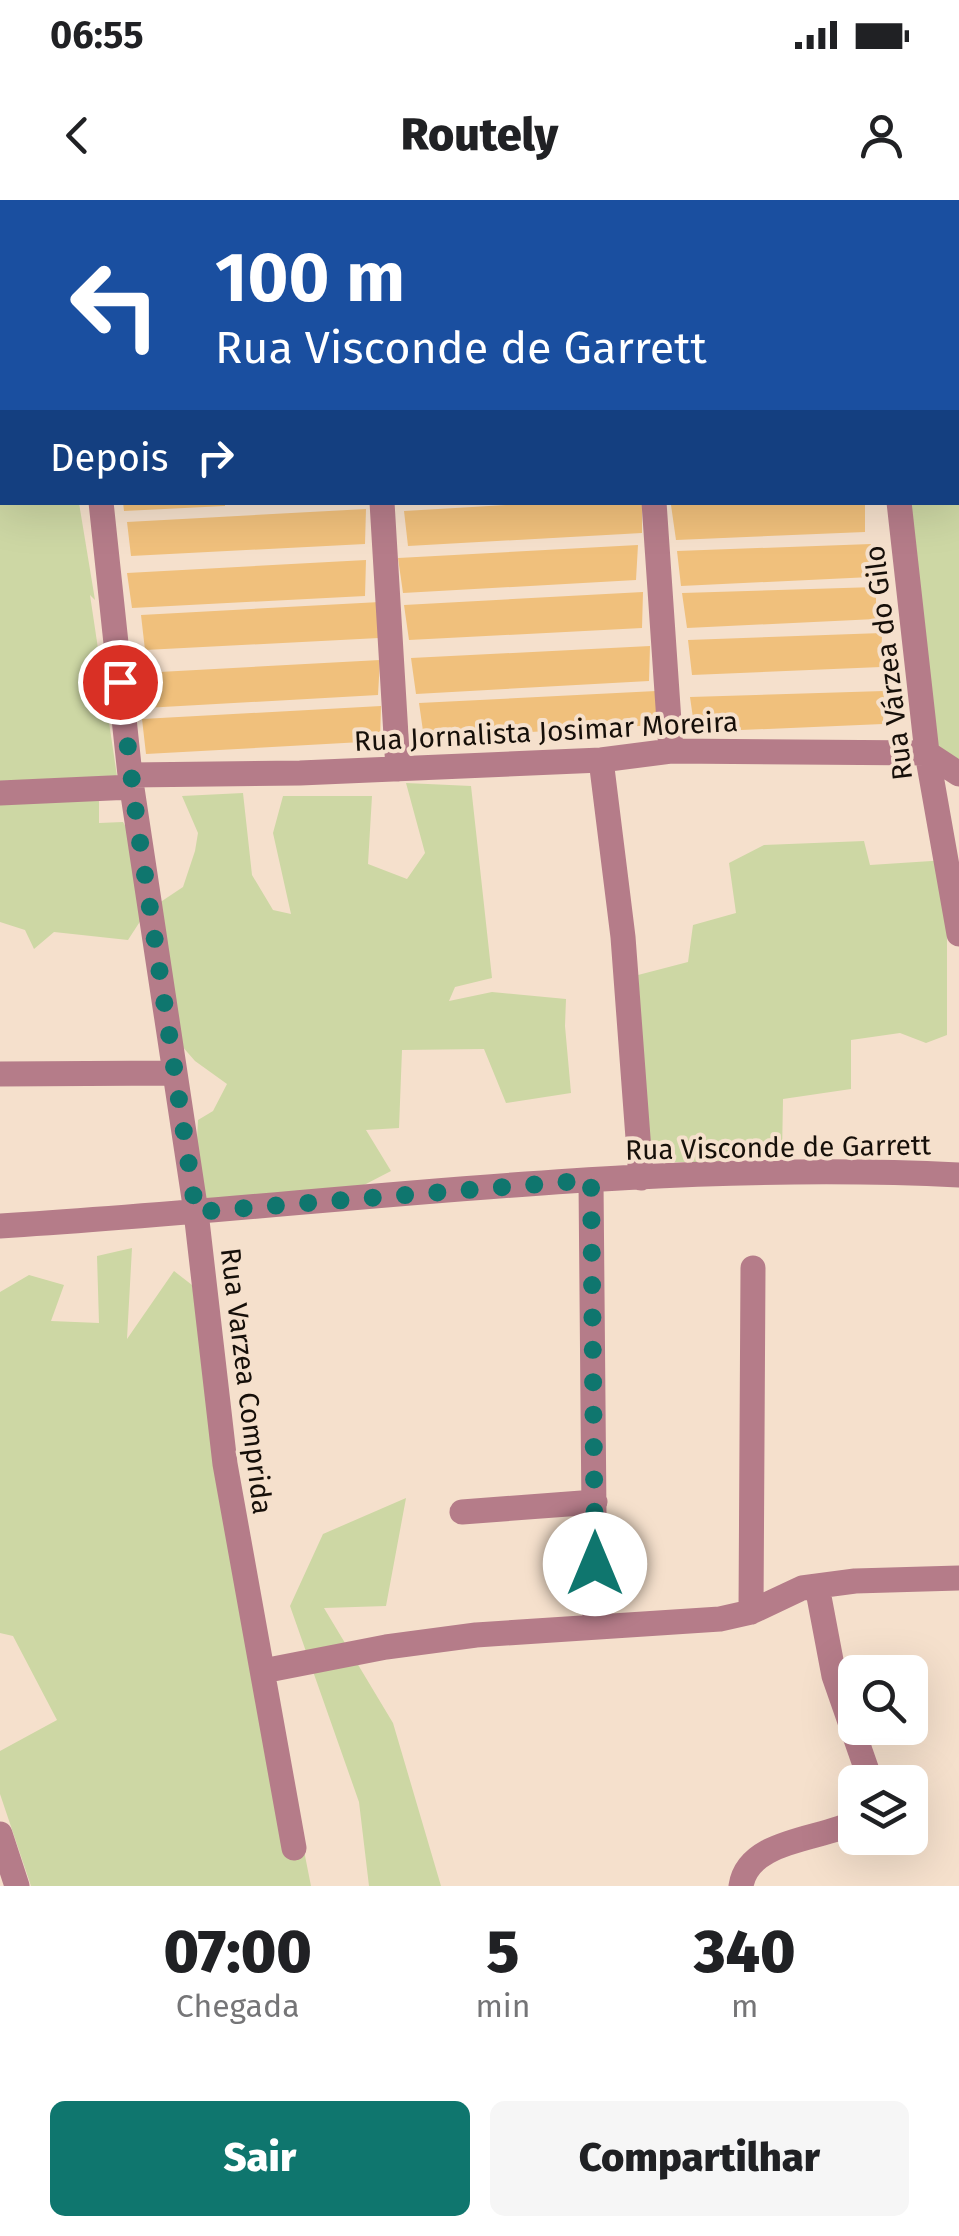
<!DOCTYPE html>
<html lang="pt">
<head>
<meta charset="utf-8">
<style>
	body { margin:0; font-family:"Fira Sans",sans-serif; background:#f6f6f6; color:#202124; height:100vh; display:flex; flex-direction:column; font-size:38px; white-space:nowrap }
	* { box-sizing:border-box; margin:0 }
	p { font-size:32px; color:#757577 }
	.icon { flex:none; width:55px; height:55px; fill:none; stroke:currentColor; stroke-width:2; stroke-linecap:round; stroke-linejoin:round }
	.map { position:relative; height:1686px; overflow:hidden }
	.panel { display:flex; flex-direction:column; background:#fff; flex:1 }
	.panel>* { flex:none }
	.guide { position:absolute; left:0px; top:0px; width:960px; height:305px; box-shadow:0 10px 40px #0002; background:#1a4fa0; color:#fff; overflow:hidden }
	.buttons { position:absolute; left:838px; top:1455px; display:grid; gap:20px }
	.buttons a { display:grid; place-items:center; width:90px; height:90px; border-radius:15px; background:#fff; box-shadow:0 10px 40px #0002; font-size:50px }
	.pin { position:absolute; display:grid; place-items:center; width:85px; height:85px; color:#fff; margin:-42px; border:5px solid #fff; border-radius:50%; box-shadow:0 2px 10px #0007 }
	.me { position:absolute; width:110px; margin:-55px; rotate:0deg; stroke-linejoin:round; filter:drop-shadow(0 0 8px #0008) }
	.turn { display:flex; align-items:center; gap:35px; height:210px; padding:0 50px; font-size:45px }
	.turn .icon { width:130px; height:130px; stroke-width:2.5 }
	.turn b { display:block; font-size:70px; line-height:85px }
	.then { display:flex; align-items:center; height:95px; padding:0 50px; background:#0003; gap:20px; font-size:38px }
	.eta { display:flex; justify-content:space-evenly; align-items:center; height:170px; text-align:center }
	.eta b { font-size:60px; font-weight:800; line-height:70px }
	.button { display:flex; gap:20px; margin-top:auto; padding:20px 50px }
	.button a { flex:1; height:115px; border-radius:15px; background:#0f766e; color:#fff; font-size:40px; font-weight:800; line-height:115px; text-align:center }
	.button a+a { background:#f6f6f6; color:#202124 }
	.status { display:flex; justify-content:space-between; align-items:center; height:70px; padding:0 50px; background:#fff; direction:ltr }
	.status svg { height:28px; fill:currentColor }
	header { display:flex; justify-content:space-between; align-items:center; height:130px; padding:0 50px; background:#fff; font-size:45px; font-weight:800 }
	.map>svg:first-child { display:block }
</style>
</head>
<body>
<div class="status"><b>06:55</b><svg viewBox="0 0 49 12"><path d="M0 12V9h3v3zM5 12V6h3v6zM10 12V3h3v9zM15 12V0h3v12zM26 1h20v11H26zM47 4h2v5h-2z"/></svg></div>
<header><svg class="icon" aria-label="back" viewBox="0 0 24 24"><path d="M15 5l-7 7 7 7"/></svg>Routely<svg class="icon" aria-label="person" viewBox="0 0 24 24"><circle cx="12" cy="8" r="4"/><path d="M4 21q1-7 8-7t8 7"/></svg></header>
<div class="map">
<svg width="959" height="1686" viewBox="0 0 959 1686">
	<rect width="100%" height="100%" fill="#f5e0cc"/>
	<path fill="#cdd7a4" d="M 0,216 L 2,302 L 79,303 L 95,400 L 90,395 L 117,576 L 0,581 Z
		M 958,217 L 959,218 L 959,567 L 938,548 L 911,303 L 958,302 Z
		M 406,583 L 471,586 L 492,778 L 455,787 L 449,801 L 492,792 L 566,799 L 565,826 L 571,893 L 506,903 L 484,849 L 402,850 L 399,928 L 366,930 L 391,971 L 364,985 L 194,1002 L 198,920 L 213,911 L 227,884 L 195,861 L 181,845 L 159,703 L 183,687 L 195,651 L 198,633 L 182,596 L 243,593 L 252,675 L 273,710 L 291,714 L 273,633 L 283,596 L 372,596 L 368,664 L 407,679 L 425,653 Z
		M 99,596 L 99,623 L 123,622 L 142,657 L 150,706 L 128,740 L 54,732 L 34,749 L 25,730 L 0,722 L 0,603 Z
		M 864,641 L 870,665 L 947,660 L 947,835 L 926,843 L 900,833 L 851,840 L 851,889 L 783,899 L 782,954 L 711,962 L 649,962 L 638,775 L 688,762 L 693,725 L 736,713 L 729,663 L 764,645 Z
		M 132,1048 L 127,1139 L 174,1071 L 192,1085 L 311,1686 L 31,1686 L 0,1594 L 0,1551 L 57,1520 L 13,1436 L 0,1433 L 0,1092 L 29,1075 L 64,1085 L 51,1121 L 99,1123 L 97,1056 Z
		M 406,1298 L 386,1406 L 324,1408 L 393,1523 L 441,1686 L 369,1686 L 359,1602 L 290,1406 L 323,1334 Z"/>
	<path fill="#f0c07c" d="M 123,302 L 225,302 L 225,306 L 124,311 Z
		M 559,302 L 642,302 L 642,333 L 408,346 L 404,311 Z
		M 744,302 L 865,302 L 865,332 L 676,340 L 671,305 Z
		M 366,309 L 365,344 L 131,356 L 127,322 Z
		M 871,344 L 871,377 L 681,386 L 677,351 Z
		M 638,345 L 636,380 L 403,393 L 398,358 Z
		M 366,360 L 365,396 L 132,408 L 127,373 Z
		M 876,387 L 876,419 L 687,428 L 682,393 Z
		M 643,392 L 642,428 L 409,440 L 404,405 Z
		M 380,402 L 379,438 L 145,450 L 141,415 Z
		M 882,433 L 881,467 L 692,475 L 688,440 Z
		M 650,446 L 649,481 L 416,494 L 411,458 Z
		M 380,460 L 378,495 L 145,508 L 141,473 Z
		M 656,491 L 657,525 L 424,538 L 419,503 Z
		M 884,491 L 883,524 L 695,532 L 690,497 Z
		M 381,506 L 380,541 L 146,554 L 142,519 Z"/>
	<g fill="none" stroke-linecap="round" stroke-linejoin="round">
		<path stroke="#b57c89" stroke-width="25" d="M 0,198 L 2,198
			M 958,199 L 959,200
			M 101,302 L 130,575 L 196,1012 L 225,1264 L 294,1648
			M 382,302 L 398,569
			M 654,302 L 671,551
			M 899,302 L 927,553 L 959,734
			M 601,560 L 623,737 L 641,978
			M 130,575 L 300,573 L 601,560 L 671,551 L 927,553 L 959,574
			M 0,593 L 132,587
			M 0,874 L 175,873
			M 591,981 L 595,1427
			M 0,1026 C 319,1007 639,959 959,975
			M 462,1312 L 595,1302
			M 817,1386 L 834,1476 L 871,1582
			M 751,1412 L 753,1068
			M 263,1471 L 386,1447 L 476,1435 L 720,1419 L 751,1412 L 802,1388 L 855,1381 L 959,1378
			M 0,1634 L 17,1686
			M 741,1686 C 748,1639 821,1640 855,1622"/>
	</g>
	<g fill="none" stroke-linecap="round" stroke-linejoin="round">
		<path stroke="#0f766e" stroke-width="18" stroke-dasharray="0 32.4" d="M 120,482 L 137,622 L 196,1012 L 591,980 L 595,1364"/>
	</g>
	<g text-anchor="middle" stroke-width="8" stroke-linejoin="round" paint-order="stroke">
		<g font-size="28" fill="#160f09" stroke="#f5e0cc">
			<text transform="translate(888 463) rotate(-97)" y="10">Rua Várzea do Gilo</text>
			<text transform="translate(546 531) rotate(-3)" y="10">Rua Jornalista Josimar Moreira</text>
			<text transform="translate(778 947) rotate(-1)" y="10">Rua Visconde de Garrett</text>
			<text transform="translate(247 1181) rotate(83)" y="10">Rua Varzea Comprida</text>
		</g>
	</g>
</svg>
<div class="buttons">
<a><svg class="icon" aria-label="search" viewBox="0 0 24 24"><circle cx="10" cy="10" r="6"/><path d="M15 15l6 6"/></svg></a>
<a><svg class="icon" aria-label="layers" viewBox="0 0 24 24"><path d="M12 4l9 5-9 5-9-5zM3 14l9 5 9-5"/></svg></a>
</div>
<div class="pin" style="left:120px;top:482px;background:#d93025"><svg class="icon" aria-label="arrive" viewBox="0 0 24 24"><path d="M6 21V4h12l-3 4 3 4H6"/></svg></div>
<svg class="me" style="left:595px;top:1364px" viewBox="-20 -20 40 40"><circle r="19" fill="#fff"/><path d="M0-13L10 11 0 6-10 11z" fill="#0f766e"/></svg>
<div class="guide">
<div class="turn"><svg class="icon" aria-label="left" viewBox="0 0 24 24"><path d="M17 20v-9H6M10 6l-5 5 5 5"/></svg><div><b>100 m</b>Rua Visconde de Garrett</div></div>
<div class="then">Depois<svg class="icon" aria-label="right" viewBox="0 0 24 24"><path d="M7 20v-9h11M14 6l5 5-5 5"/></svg></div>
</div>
</div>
<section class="panel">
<div class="eta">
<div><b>07:00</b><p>Chegada</p></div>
<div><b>5</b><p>min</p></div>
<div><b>340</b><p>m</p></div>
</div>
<div class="button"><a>Sair</a><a>Compartilhar</a></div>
</section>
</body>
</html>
